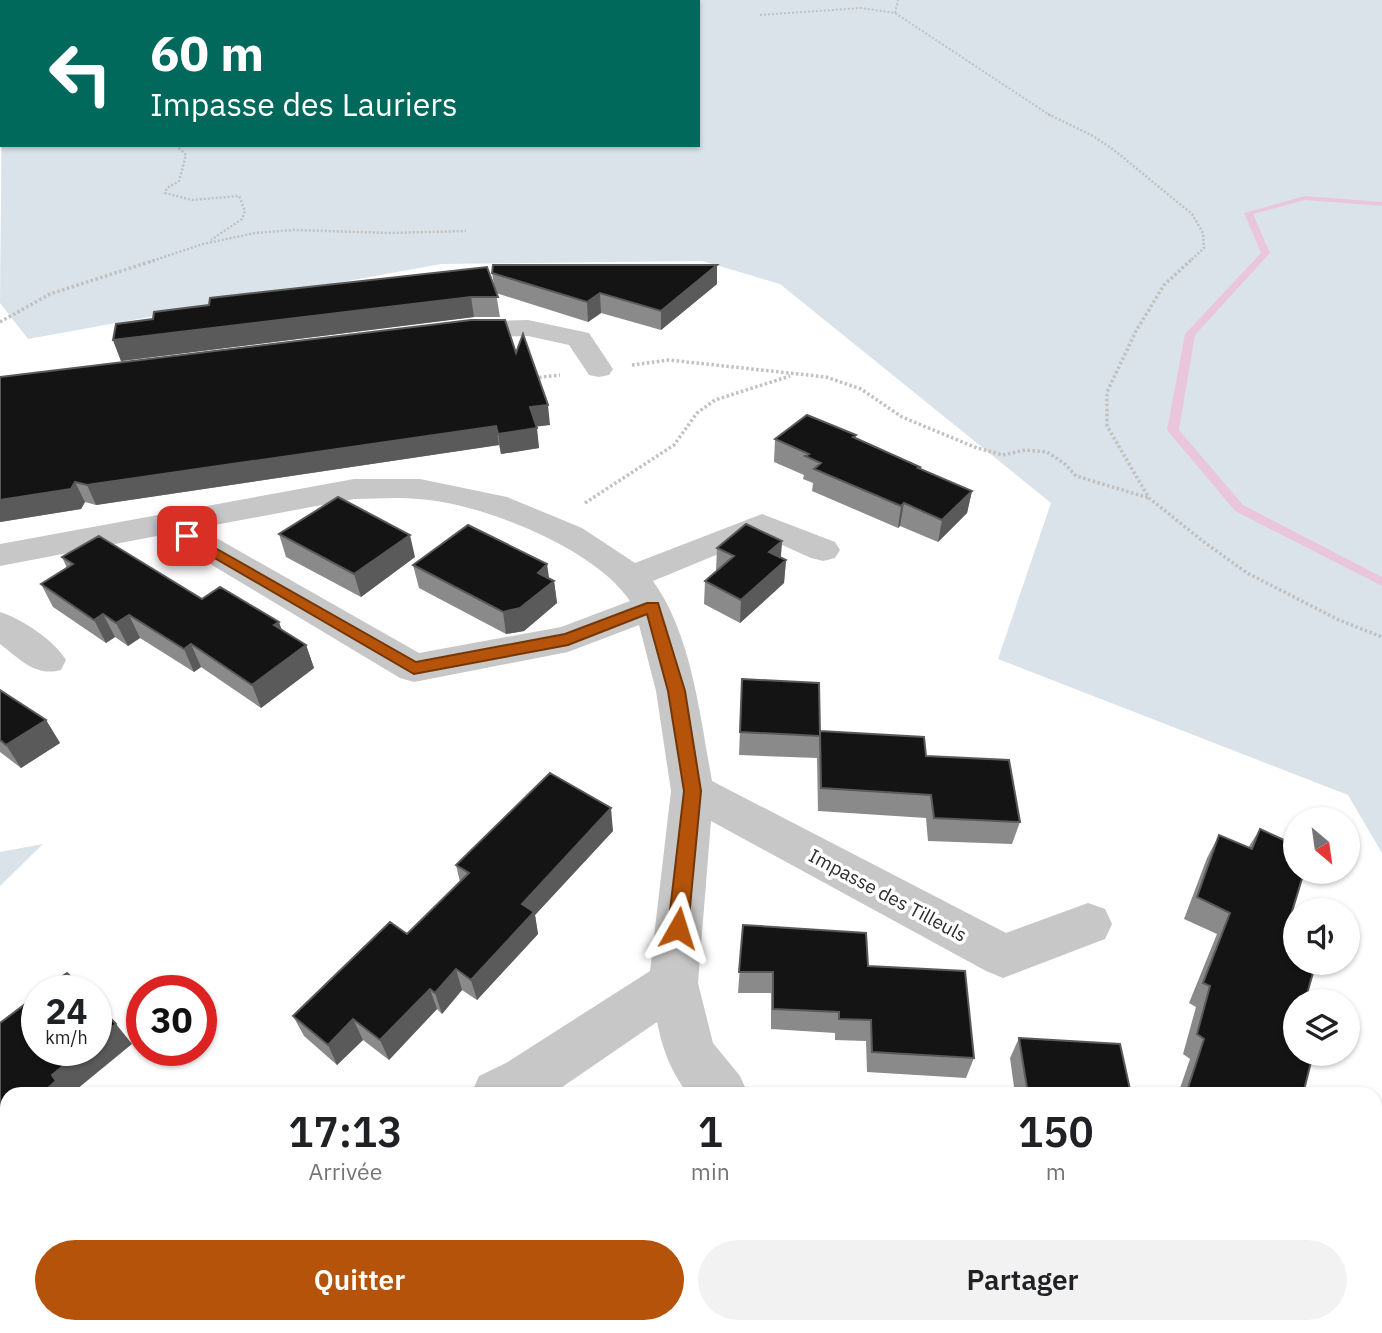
<!DOCTYPE html>
<html lang="fr">
<head>
<meta charset="utf-8">
<style>
	body { margin:0; font-family:"IBM Plex Sans",sans-serif; background:#f2f2f2; color:#202124; height:100vh; display:flex; flex-direction:column; font-size:26px; white-space:nowrap }
	* { box-sizing:border-box; margin:0 }
	p { font-size:23px; color:#757577 }
	.icon { flex:none; width:38px; height:38px; fill:none; stroke:currentColor; stroke-width:2; stroke-linecap:round; stroke-linejoin:round }
	.map { position:relative; flex:1; overflow:hidden }
	.side { position:absolute; left:0px; top:1087px; width:1382px; height:247px; display:flex; flex-direction:column; background:#fff; border-radius:21px 21px 0 0; box-shadow:0 2px 5px #0004 }
	.side>* { flex:none }
	.hud { position:absolute; left:0px; top:0px; width:700px; height:147px; box-shadow:0 2px 5px #0004; background:#00695c; color:#fff; overflow:hidden }
	.needle { width:46px; rotate:151deg }
	.buttons { position:absolute; left:1283px; top:807px; display:grid; gap:14px }
	.buttons a { display:grid; place-items:center; width:77px; height:77px; border-radius:50%; background:#fff; box-shadow:0 2px 5px #0004; font-size:35px }
	.speed { position:absolute; left:21px; top:975px; display:flex; gap:14px; font-size:35px; font-weight:700; text-align:center }
	.speed>* { display:grid; place-content:center; width:91px; height:91px; border-radius:50%; background:#fff; box-shadow:0 2px 5px #0004; line-height:1 }
	.speed small { font-size:18px; font-weight:400 }
	.speed .limit { border:10px solid #d22; background:#fff; color:#111 }
	.pin { position:absolute; display:grid; place-items:center; width:60px; height:60px; color:#fff; margin:-30px; border-radius:14px; box-shadow:0 4px 10px #0006 }
	.me { position:absolute; width:77px; margin:-38px; rotate:6deg; stroke-linejoin:round; filter:drop-shadow(0 0 5px #0008) }
	.turn { display:flex; align-items:center; gap:24px; height:147px; padding:0 35px; font-size:32px }
	.turn .icon { width:91px; height:91px; stroke-width:2.5 }
	.turn b { display:block; font-size:49px; line-height:60px }
	.eta { display:flex; justify-content:space-evenly; align-items:center; height:119px; text-align:center }
	.eta b { font-size:42px; font-weight:600; line-height:49px }
	.cta { display:flex; gap:14px; margin-top:auto; padding:14px 35px }
	.cta a { flex:1; height:80px; border-radius:42px; background:#b45309; color:#fff; font-size:28px; font-weight:600; line-height:80px; text-align:center }
	.cta a+a { background:#f2f2f2; color:#202124 }
	.map>svg:first-child { display:block }
</style>
</head>
<body>
<div class="map">
<svg width="1382" height="1333" viewBox="0 0 1382 1333">
	<rect width="100%" height="100%" fill="#fff"/>
	<path fill="#dae3ea" d="M 354,0 L 1382,0 L 1382,853 L 1348,795 L 998,659 L 1051,503 L 780,284 L 702,261 L 441,264 L 28,339 L 0,303 L 2,87 L 2,145 L 698,145 L 698,2 Z
		M 43,844 L 0,886 L 0,852 Z"/>
	<g fill="none" stroke-linecap="round" stroke-linejoin="round">
		<path fill="#eac6dd" fill-rule="evenodd" d="M 1305,196 L 1382,202 L 1382,206 L 1305,200 L 1253,214 L 1270,253 L 1195,335 L 1179,430 L 1243,505 L 1382,577 L 1382,586 L 1235,511 L 1167,430 L 1185,334 L 1261,253 L 1244,213 Z"/>
		<path stroke="#c1c1c1" stroke-width="2" stroke-dasharray="2 2" stroke-linecap="butt" d="M 895,13 L 898,0
			M 760,15 L 861,8 L 895,13 L 1051,116"/>
		<path stroke="#c1c1c1" stroke-width="2.5" stroke-dasharray="2 2" stroke-linecap="butt" d="M 1048,114 L 1093,136 L 1114,150 L 1192,214 L 1203,233 L 1204,248 L 1189,262
			M 176,145 L 186,155 L 179,181 L 167,188 L 165,193 L 192,200 L 239,196 L 245,211 L 242,219 L 211,240
			M 149,262 L 203,244 L 255,233 L 294,230 L 390,233 L 466,231"/>
		<path stroke="#c1c1c1" stroke-width="3.5" stroke-dasharray="2.5 2.5" stroke-linecap="butt" d="M 1191,260 L 1164,285 L 1136,331 L 1107,392 L 1107,426 L 1149,498 L 1204,542 L 1247,573 L 1339,620 L 1382,637
			M 0,322 L 50,294 L 155,260
			M 632,365 L 669,360 L 826,377 L 861,389 L 902,417 L 977,448 L 1003,455 L 1025,450 L 1047,452 L 1065,464 L 1076,476 L 1149,498
			M 534,378 L 560,375
			M 585,503 L 674,445 L 697,413 L 715,400 L 790,376"/>
		<path stroke="#c1c1c1" stroke-width="6" stroke-dasharray="5 5" stroke-linecap="butt" d="M 1126,1326 L 1129,1333"/>
		<path fill="#c7c7c7" fill-rule="evenodd" d="M 528,320 L 589,333 L 613,369 L 609,375 L 599,377 L 589,375 L 569,345 L 528,336 L 458,338 L 449,336 L 445,330 L 449,324 L 458,322 Z
			M 354,479 L 420,479 L 507,497 L 582,528 L 635,563 L 762,514 L 835,542 L 840,550 L 835,558 L 823,561 L 811,558 L 762,536 L 653,581 C 692,635 700,717 712,781 L 1006,933 L 1088,903 L 1105,909 L 1112,924 L 1105,939 L 1003,978 L 986,971 L 711,821 L 698,983 L 713,1043 L 740,1076 L 748,1094 L 688,1094 C 670,1070 663,1050 657,1022 L 552,1094 L 471,1094 L 479,1076 L 506,1063 L 650,971 L 671,791 L 656,691 L 639,625 L 568,652 L 414,682 L 400,678 L 162,535 L 0,566 L 0,544 ZM 354,499 C 375,499 397,497 418,499 C 481,503 595,548 630,601 L 561,627 L 419,653 L 199,528 Z
			M 0,612 C 22,619 54,640 66,660 L 61,670 C 35,677 20,659 0,644 Z
			M 7,1292 L 7,1326 L 36,1326 L 34,1333 L 0,1333 L 0,1295 Z"/>
	</g>
	<path fill="#8a8a8a" d="M 0,0 L 306,0 L 2,2 L 2,22 L 0,22 L 0,9 L 1,6 L 0,6 Z
		M 717,265 L 717,284 L 661,330 L 601,313 L 588,322 L 496,293 L 500,317 L 474,317 L 121,361 L 113,340 L 494,285 L 492,273 Z
		M 516,353 L 550,425 L 536,426 L 539,448 L 501,454 L 499,445 L 96,505 L 85,502 L 81,509 L 0,522 L 0,377 Z
		M 856,435 L 856,438 L 919,469 L 972,491 L 967,513 L 938,542 L 900,526 L 898,528 L 812,491 L 813,483 L 803,479 L 804,475 L 774,462 L 775,439 Z
		M 279,534 L 415,557 L 361,597 L 286,557 Z
		M 782,541 L 781,557 L 786,560 L 784,583 L 740,623 L 704,604 L 705,581 L 716,571 L 717,548 Z
		M 62,557 L 202,599 L 282,630 L 306,645 L 314,668 L 261,708 L 201,667 L 194,672 L 140,638 L 128,646 L 115,637 L 106,643 L 53,607 L 41,584 L 67,568 Z
		M 413,565 L 549,578 L 554,581 L 557,603 L 524,631 L 506,634 L 419,588 Z
		M 742,679 L 820,731 L 926,756 L 1020,822 L 1012,844 L 928,841 L 926,818 L 818,811 L 817,758 L 739,755 Z
		M 0,690 L 46,720 L 60,743 L 21,768 L 0,752 Z
		M 1260,829 L 1284,938 L 1295,1001 L 1303,1094 L 1178,1094 L 1190,1059 L 1183,1054 L 1196,1007 L 1189,1003 L 1217,934 L 1184,919 L 1207,858 L 1219,835 L 1248,848 Z
		M 613,831 L 535,915 L 538,934 L 477,1000 L 462,990 L 442,1014 L 437,1009 L 389,1060 L 363,1040 L 337,1065 L 304,1036 L 293,1016 L 407,934 L 460,882 L 456,865 Z
		M 743,925 L 868,966 L 974,1058 L 966,1078 L 867,1072 L 866,1041 L 835,1040 L 835,1033 L 771,1029 L 771,993 L 738,993 Z
		M 1019,1038 L 1131,1094 L 1015,1094 L 1010,1058 Z"/>
	<path fill="#5a5a5a" d="M 2,47 L 2,59 L 0,60 L 0,48 Z
		M 717,265 L 717,284 L 661,330 L 661,311 Z
		M 600,293 L 601,313 L 588,322 L 587,302 Z
		M 471,297 L 474,317 L 121,361 L 113,340 Z
		M 548,405 L 550,425 L 532,427 L 530,407 Z
		M 496,426 L 499,445 L 96,505 L 87,485 Z
		M 537,428 L 539,448 L 501,454 L 498,434 Z
		M 75,482 L 85,502 L 81,509 L 0,522 L 0,500 Z
		M 972,491 L 967,513 L 938,542 L 942,520 Z
		M 904,503 L 900,526 L 898,528 L 901,506 Z
		M 410,535 L 415,557 L 361,597 L 354,574 Z
		M 782,541 L 780,564 L 769,552 Z
		M 786,560 L 784,583 L 740,623 L 741,600 Z
		M 547,564 L 550,584 L 554,581 L 557,603 L 524,631 L 506,634 L 503,612 L 538,573 Z
		M 103,614 L 115,637 L 106,643 L 94,620 Z
		M 129,615 L 140,638 L 128,646 L 116,623 Z
		M 279,622 L 287,645 L 274,625 Z
		M 191,644 L 201,667 L 194,672 L 184,649 Z
		M 306,645 L 314,668 L 261,708 L 252,685 Z
		M 46,720 L 60,743 L 21,768 L 6,745 Z
		M 611,808 L 613,831 L 535,915 L 538,934 L 477,1000 L 471,980 L 522,904 Z
		M 456,969 L 462,990 L 442,1014 L 435,993 Z
		M 430,989 L 437,1009 L 389,1060 L 380,1040 Z
		M 353,1019 L 363,1040 L 337,1065 L 328,1045 Z
		M 116,1024 L 132,1044 L 71,1094 L 41,1094 L 52,1075 L 83,1050 L 96,1050 L 96,1040 Z
		M 7,1131 L 7,1167 L 0,1173 L 0,1137 Z
		M 470,1326 L 473,1326 L 475,1333 L 463,1333 Z"/>
	<path fill="#141414" stroke="#5a5a5a" stroke-width="2" d="M 1,0 L 306,0 L 307,2 L 2,2 L 2,14 L 0,13 Z
		M 0,24 L 2,24 L 2,47 L 0,48 Z
		M 493,265 L 717,265 L 661,311 L 600,293 L 587,302 L 492,273 Z
		M 487,267 L 498,297 L 471,297 L 113,340 L 116,324 L 153,319 L 154,312 L 209,305 L 210,298 Z
		M 471,320 L 505,320 L 516,353 L 523,334 L 548,405 L 530,407 L 537,428 L 498,434 L 496,426 L 87,485 L 75,482 L 71,489 L 0,500 L 0,377 Z
		M 807,415 L 856,435 L 853,437 L 920,467 L 918,468 L 972,491 L 942,520 L 904,503 L 901,506 L 814,469 L 821,463 L 805,456 L 809,454 L 775,439 Z
		M 338,497 L 410,535 L 354,574 L 279,534 Z
		M 746,524 L 782,541 L 769,552 L 786,560 L 741,600 L 705,581 L 734,556 L 717,548 Z
		M 468,525 L 547,564 L 538,573 L 554,581 L 520,608 L 503,612 L 413,565 Z
		M 99,536 L 202,599 L 220,587 L 279,622 L 274,625 L 306,645 L 252,685 L 191,644 L 184,649 L 129,615 L 116,623 L 103,614 L 94,620 L 41,584 L 73,564 L 62,557 Z
		M 742,679 L 819,683 L 820,736 L 740,732 Z
		M 0,690 L 46,720 L 6,745 L 0,740 Z
		M 820,731 L 924,737 L 926,756 L 1009,760 L 1020,822 L 934,818 L 931,795 L 821,788 Z
		M 550,773 L 611,808 L 522,904 L 534,912 L 471,980 L 456,969 L 435,993 L 430,989 L 380,1040 L 353,1019 L 328,1045 L 293,1016 L 390,922 L 407,934 L 469,873 L 456,865 Z
		M 1260,829 L 1295,845 L 1295,872 L 1304,872 L 1284,938 L 1295,943 L 1295,962 L 1316,962 L 1305,1001 L 1295,1001 L 1295,1054 L 1313,1054 L 1303,1094 L 1186,1094 L 1204,1039 L 1197,1034 L 1210,986 L 1203,983 L 1230,913 L 1197,897 L 1219,835 L 1252,849 Z
		M 743,925 L 866,933 L 868,966 L 965,971 L 974,1058 L 872,1052 L 871,1020 L 839,1019 L 839,1012 L 773,1009 L 773,972 L 739,972 Z
		M 67,973 L 84,990 L 43,990 Z
		M 37,995 L 37,1050 L 83,1050 L 52,1075 L 56,1081 L 41,1094 L 7,1094 L 7,1131 L 0,1137 L 0,1023 Z
		M 96,1003 L 116,1024 L 96,1040 Z
		M 1019,1038 L 1120,1044 L 1131,1094 L 1028,1094 Z
		M 152,1326 L 470,1326 L 470,1329 L 463,1333 L 138,1333 Z"/>
	<path fill="#b45309" stroke="#753606" stroke-width="2" d="M 187,532 L 416,662 L 565,634 L 647,603 L 658,603 L 685,691 L 701,791 L 688,928 L 685,934 L 678,937 L 671,934 L 668,928 L 684,791 L 668,691 L 647,614 L 568,645 L 414,674 L 182,539 L 180,536 Z"/>
	<g text-anchor="middle" stroke-width="7" stroke-linejoin="round" paint-order="stroke">
		<g font-size="19" fill="#2d2d2d" stroke="#fff">
			<text transform="translate(888 895) rotate(28)" y="7">Impasse des Tilleuls</text>
		</g>
	</g>
</svg>
<div class="buttons">
<a><svg class="needle" viewBox="-14 -14 28 28"><path d="M0-13l5 13h-10z" fill="#e53935"/><path d="M0 13l5-13h-10z" fill="#757577"/></svg></a>
<a><svg class="icon" aria-label="sound" viewBox="0 0 24 24"><path d="M4 9h4l5-4v14l-5-4H4zM17 9q2 3 0 6"/></svg></a>
<a><svg class="icon" aria-label="layers" viewBox="0 0 24 24"><path d="M12 4l9 5-9 5-9-5zM3 14l9 5 9-5"/></svg></a>
</div>
<div class="speed"><div>24<small>km/h</small></div><div class="limit">30</div></div>
<div class="pin" style="left:187px;top:536px;background:#d93025"><svg class="icon" aria-label="arrive" viewBox="0 0 24 24"><path d="M6 21V4h12l-3 4 3 4H6"/></svg></div>
<svg class="me" style="left:678px;top:928px" viewBox="-20 -20 40 40"><path d="M0-17L14 15 0 8-14 15z" fill="#b45309" stroke="#fff" stroke-width="4"/></svg>
<div class="hud">
<div class="turn"><svg class="icon" aria-label="left" viewBox="0 0 24 24"><path d="M17 20v-9H6M10 6l-5 5 5 5"/></svg><div><b>60 m</b>Impasse des Lauriers</div></div>
</div>
<section class="side">
<div class="eta">
<div><b>17:13</b><p>Arrivée</p></div>
<div><b>1</b><p>min</p></div>
<div><b>150</b><p>m</p></div>
</div>
<div class="cta"><a>Quitter</a><a>Partager</a></div>
</section>
</div>
</body>
</html>
